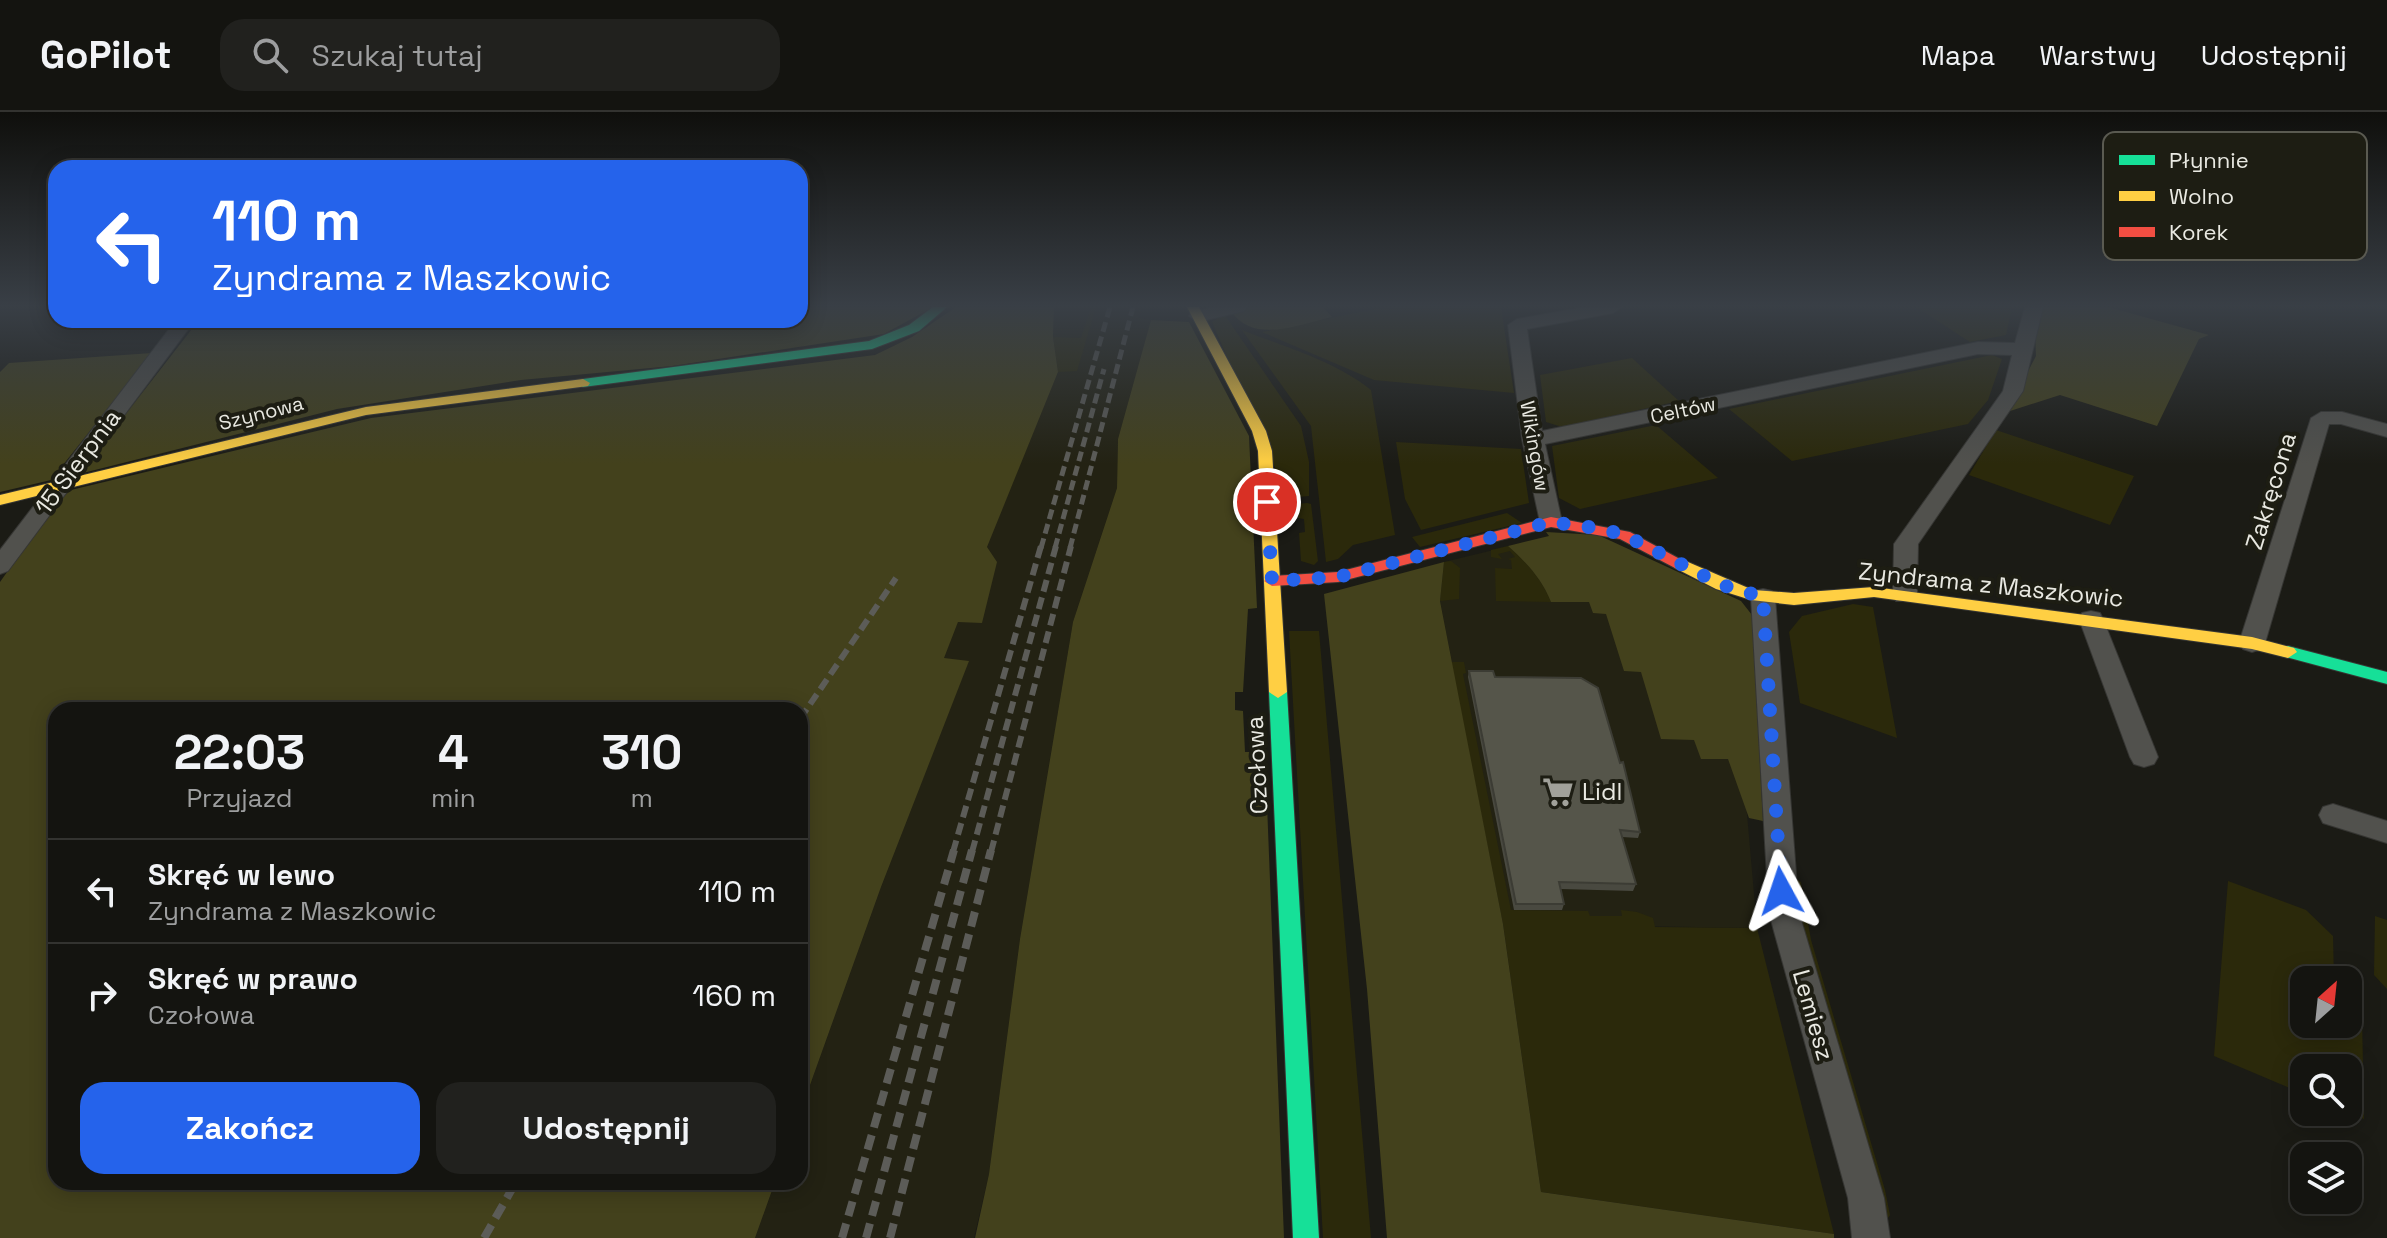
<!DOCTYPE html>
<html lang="pl">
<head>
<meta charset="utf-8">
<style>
	body { margin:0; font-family:"Space Grotesk",sans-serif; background:#21211e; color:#f1f3f6; height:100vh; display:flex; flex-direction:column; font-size:30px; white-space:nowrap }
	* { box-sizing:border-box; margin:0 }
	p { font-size:26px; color:#9d9e9f }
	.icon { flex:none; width:44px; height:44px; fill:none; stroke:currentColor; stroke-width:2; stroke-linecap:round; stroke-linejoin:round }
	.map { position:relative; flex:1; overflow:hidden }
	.side { position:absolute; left:48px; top:590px; width:760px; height:488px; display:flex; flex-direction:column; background:#141410; border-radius:24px; box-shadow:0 4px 20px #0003,0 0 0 2px #333330 }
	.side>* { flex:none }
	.hud { position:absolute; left:48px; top:48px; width:760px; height:168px; border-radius:24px; box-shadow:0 4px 20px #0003,0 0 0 2px #333330; background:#2563eb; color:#fff; overflow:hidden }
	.needle { width:52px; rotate:27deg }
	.tools { position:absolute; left:2290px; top:854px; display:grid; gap:16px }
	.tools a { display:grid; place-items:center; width:72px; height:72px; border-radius:16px; background:#141410; box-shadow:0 4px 20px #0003,0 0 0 2px #333330; font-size:40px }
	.pin { position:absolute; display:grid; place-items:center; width:68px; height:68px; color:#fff; margin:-34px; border:4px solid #fff; border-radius:50%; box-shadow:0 2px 8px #0007 }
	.me { position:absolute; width:88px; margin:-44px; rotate:355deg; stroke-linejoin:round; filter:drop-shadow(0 0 6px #0008) }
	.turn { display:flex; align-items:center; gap:28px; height:168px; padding:0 32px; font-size:36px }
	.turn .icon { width:104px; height:104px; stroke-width:2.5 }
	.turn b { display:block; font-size:56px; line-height:68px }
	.eta { display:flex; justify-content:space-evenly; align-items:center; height:136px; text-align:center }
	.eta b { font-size:48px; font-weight:700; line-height:56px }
	.primary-button { display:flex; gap:16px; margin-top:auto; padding:16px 32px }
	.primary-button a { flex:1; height:92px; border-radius:24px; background:#2563eb; color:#fff; font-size:32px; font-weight:700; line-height:92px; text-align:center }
	.primary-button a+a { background:#21211e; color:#f1f3f6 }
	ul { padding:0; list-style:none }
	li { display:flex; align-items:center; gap:24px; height:104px; padding:0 32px; border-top:2px solid #333330 }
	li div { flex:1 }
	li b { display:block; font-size:30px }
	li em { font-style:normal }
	header { display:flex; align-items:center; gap:48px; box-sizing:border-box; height:112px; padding:0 40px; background:#141410; border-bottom:2px solid #333330 }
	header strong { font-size:38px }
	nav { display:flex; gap:44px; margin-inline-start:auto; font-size:28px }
	.search { width:560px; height:72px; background:#21211e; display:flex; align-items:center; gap:20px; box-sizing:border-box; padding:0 28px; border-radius:24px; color:#9d9e9f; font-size:30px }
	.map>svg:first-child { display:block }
</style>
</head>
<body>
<header>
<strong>GoPilot</strong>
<div class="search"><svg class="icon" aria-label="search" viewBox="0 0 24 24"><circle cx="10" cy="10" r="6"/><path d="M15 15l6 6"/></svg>Szukaj tutaj</div>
<nav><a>Mapa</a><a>Warstwy</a><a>Udostępnij</a></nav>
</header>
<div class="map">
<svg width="2387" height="1126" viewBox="0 0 2387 1126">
	<rect width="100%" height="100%" fill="#1b1b15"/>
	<path fill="#232213" d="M 1054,195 L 1091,195 L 1089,201 L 1094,202 L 1096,195 L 1142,195 L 1139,206 L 1151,208 L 1118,327 L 1117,376 L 1073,510 L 1020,827 L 989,1062 L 974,1126 L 755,1126 L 775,1070 L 800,1070 L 800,1001 L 881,775 L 968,550 L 943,547 L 958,510 L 982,510 L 986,435 L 1058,260 L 1053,225 Z
		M 1556,423 L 1742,645 L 1757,816 L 1503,812 L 1440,489 L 1444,450 Z"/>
	<path fill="#2b290b" d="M 1091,195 L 1096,195 L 1077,259 L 1058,260 L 1053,225 L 1081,226 Z
		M 1385,195 L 1501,195 L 1514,281 L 1374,268 L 1262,220 Z
		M 1916,195 L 2012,195 L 2006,223 L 1970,230 Z
		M 1224,202 L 1301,314 L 1309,350 L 1309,384 L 1288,386 L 1212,210 Z
		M 1242,218 C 1285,235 1335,249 1371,278 L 1395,423 L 1353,433 L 1338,447 L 1326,450 L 1311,314 Z
		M 1992,243 L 2002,247 L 1988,288 L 1968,312 L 1792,349 L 1729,297 Z
		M 1632,246 L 1679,289 L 1562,315 L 1546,310 L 1540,263 Z
		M 1656,313 L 1718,366 L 1580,397 L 1559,386 L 1552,334 Z
		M 1996,318 L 2134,364 L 2110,413 L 1969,363 Z
		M 1396,330 L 1521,337 L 1529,391 L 1421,418 L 1405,387 Z
		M 1307,391 L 1311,392 L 1318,449 L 1314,453 L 1301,449 L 1299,421 L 1305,420 L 1304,407 L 1298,406 L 1297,392 Z
		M 1507,401 L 1522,411 L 1420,435 L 1412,425 Z
		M 1508,434 C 1526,450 1542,467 1551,490 L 1496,489 L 1495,456 L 1512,457 L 1511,448 L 1508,447 L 1515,445 L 1510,439 L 1498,442 L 1502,447 L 1491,445 L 1491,438 Z
		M 1451,449 L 1460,456 L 1459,487 L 1440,489 L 1444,450 Z
		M 1853,492 L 1873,495 L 1897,626 L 1800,591 L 1789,520 L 1802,504 Z
		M 1289,519 L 1319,519 L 1371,1126 L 1323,1126 Z
		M 1451,550 L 1464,550 L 1466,561 L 1463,562 L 1511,798 L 1588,799 L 1590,804 L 1622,804 L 1621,798 L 1637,800 L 1653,806 L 1655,815 L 1757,816 L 1834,1122 L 1541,1080 L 1503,812 Z
		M 1793,765 L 1801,770 L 1811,828 L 1885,1078 L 1890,1103 L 1884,1112 L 1799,801 Z
		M 2228,769 L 2306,798 L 2333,824 L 2334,868 L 2304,868 L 2304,912 L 2348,912 L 2348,897 L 2362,903 L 2364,1007 L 2347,1000 L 2348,956 L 2304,956 L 2304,982 L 2214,944 Z
		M 2375,804 L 2387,808 L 2387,877 L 2374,863 Z"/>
	<path fill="#43411c" d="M 800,195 L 933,195 L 884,222 L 672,254 L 521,268 L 337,297 L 79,362 L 199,208 L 800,208 Z
		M 956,195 L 1054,195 L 1053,225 L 1058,260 L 987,435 L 997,450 L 982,511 L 958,510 L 944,546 L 969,549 L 881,775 L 800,1001 L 800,598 L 56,598 L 56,1070 L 775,1070 L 755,1126 L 0,1126 L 0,470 L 56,391 L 71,378 L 371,306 L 875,243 L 912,225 Z
		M 1249,195 L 1323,195 L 1332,205 C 1300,212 1254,233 1231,199 Z
		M 2039,195 L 2108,195 L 2209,223 L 2199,227 L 2157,314 L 2060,283 L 2007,300 L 2036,244 L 2035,219 Z
		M 1151,208 L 1189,210 L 1249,324 L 1257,496 L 1248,497 L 1243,580 L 1235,580 L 1235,598 L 1243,599 L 1245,640 L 1254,640 L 1267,692 L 1284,1126 L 975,1126 L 989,1062 L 1020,827 L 1073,510 L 1117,376 L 1118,327 Z
		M 152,241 L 51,368 L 0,380 L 0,260 L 9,251 Z
		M 1546,420 L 1598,423 L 1741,489 L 1752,503 L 1763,709 L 1749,706 L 1728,647 L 1701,647 L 1694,628 L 1661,627 L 1641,560 L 1624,559 L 1606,502 L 1593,501 L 1589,490 L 1551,490 C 1542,467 1526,450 1508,434 L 1549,424 Z
		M 1444,450 L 1440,489 L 1503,812 L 1541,1080 L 1834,1122 L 1834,1126 L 1387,1126 L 1367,877 L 1324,482 Z"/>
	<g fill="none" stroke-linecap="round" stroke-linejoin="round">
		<defs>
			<path id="street" d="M 1214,195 L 1247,195 L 1244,199 L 1198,210 L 1189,204 L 1191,200 Z
				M 1585,195 L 1622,195 L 1613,201 L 1527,217 L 1542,319 L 1978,230 L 2015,231 L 2025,195 L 2043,195 L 2023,279 L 1918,432 L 1917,483 L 1914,489 L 1896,489 L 1893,483 L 1894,432 L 2003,279 L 2012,243 L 1978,242 L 1545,332 L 1562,410 L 1559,415 L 1543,415 L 1540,410 L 1522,327 L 1508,213 L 1517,207 Z
				M 176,208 L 195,208 L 8,459 L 0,462 L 0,438 Z
				M 2321,300 L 2342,300 L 2387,312 L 2387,325 L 2341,312 L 2329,312 L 2265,531 L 2261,537 L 2252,540 L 2243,537 L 2239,531 L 2311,306 Z
				M 1763,477 L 1772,479 L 1775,485 L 1799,801 L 1884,1086 L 1890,1126 L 1852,1126 L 1848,1086 L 1769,801 L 1751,485 L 1754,479 Z
				M 2091,499 L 2100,501 L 2103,507 L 2158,645 L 2154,652 L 2144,655 L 2134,652 L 2130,645 L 2079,507 L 2082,501 Z
				M 2333,692 L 2387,709 L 2387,731 L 2323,711 L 2319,703 L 2323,695 Z"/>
			<path id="fast" d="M 933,195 L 947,195 L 919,219 L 872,237 L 583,275 L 576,271 L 583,267 L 869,229 L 909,213 Z
				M 2288,534 L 2387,560 L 2387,572 L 2282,544 L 2279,540 L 2282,536 Z
				M 1278,574 L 1287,580 L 1319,1126 L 1293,1126 L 1269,580 Z"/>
			<path id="slow" d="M 1187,195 L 1199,195 L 1266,319 L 1272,339 L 1287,580 L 1278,586 L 1269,580 L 1258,339 L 1252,319 Z
				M 583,267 L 590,271 L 588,274 L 366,303 L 0,393 L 0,383 L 366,295 Z
				M 1681,447 L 1753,478 L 1794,481 L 1874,475 L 2252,525 L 2294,536 L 2297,540 L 2288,546 L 2252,537 L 1874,485 L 1794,493 L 1751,488 L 1716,477 L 1675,456 L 1673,452 L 1675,448 Z"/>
			<path id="jam" d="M 1551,405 L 1630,420 L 1689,452 L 1687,456 L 1675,456 L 1620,427 L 1551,415 L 1338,470 L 1272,474 L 1264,469 L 1272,464 L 1338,460 Z"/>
		</defs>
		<use href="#street" stroke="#363633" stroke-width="2"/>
		<use href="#fast" stroke="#363633" stroke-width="2"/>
		<use href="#slow" stroke="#363633" stroke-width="2"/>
		<use href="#jam" stroke="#363633" stroke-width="2"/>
		<use href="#street" fill="#51514d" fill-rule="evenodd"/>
		<use href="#fast" fill="#16e098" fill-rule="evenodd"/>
		<use href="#slow" fill="#ffcf43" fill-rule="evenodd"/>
		<use href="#jam" fill="#f24e42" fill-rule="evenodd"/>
		<path stroke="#5c5c58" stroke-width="5" stroke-dasharray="10 5" stroke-linecap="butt" d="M 1041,436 L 1110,195
			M 1055,436 L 1104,257
			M 1070,436 L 1133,195"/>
		<path stroke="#5c5c58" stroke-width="6" stroke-dasharray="12 6" stroke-linecap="butt" d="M 800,607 L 896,466
			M 953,740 L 1041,434
			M 972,740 L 1056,434
			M 991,740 L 1071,434"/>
		<path stroke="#5c5c58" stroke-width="8" stroke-dasharray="15 8" stroke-linecap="butt" d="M 484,1126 L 516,1070
			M 842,1126 L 954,738
			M 866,1126 L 972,738
			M 890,1126 L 991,738"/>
	</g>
	<path fill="#494940" d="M 1469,559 L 1495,565 L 1640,720 L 1638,726 L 1622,725 L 1636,772 L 1633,779 L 1561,777 L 1564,792 L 1562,798 L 1514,798 L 1468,565 Z"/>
	<path fill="#55554a" stroke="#3c3c34" stroke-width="2" d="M 1469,559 L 1493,559 L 1495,565 L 1581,566 L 1598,576 L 1620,651 L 1623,650 L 1640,720 L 1620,718 L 1636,772 L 1559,770 L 1564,792 L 1516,792 Z"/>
	<linearGradient id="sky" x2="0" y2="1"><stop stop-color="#0f0f0c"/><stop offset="0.55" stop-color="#393f46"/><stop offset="1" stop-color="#393f46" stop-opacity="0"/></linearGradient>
	<rect width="2387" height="352" fill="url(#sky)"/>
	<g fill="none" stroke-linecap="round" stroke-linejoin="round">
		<path stroke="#2563eb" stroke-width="14" stroke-dasharray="0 25.2" d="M 1267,390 L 1272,469 L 1338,465 L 1551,410 L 1603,417 L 1624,423 L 1722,473 L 1763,485 L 1781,779"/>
	</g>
	<defs>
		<symbol id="supermarket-bare" viewBox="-9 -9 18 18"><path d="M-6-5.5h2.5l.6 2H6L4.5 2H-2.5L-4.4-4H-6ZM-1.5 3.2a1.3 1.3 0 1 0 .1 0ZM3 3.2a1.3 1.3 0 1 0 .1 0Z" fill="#a1a19a" stroke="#1d1d13" stroke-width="2.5" paint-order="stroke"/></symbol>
	</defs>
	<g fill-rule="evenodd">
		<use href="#supermarket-bare" x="1536" y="658" width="44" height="44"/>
	</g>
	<g text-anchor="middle" stroke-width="8" stroke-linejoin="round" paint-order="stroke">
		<g font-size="20" fill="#e9e9e2" stroke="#1d1d13">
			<text transform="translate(1683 298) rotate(-12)" y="7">Celtów</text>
			<text transform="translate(261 301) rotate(-14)" y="7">Szynowa</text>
			<text transform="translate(1535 334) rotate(80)" y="7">Wikingów</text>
		</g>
		<g font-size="24" fill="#e9e9e2" stroke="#1d1d13">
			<text transform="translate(78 350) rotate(-53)" y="8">15 Sierpnia</text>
			<text transform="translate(2271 379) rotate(-73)" y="8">Zakręcona</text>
			<text transform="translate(1991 473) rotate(6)" y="8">Zyndrama z Maszkowic</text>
			<text transform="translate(1257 653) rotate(-93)" y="8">Czołowa</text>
			<text transform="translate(1813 903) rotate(74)" y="8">Lemiesz</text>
		</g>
		<g font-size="24" fill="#e9e9e2" stroke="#1d1d13" text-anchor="start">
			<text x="1582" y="688">Lidl</text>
		</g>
	</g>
	<rect x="2103" y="20" width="264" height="128" rx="12" fill="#1d1d13" stroke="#5a5a51" stroke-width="2"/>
	<rect x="2119" y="43" width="36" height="10" fill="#16e098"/>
	<rect x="2119" y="79" width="36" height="10" fill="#ffcf43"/>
	<rect x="2119" y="115" width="36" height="10" fill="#f24e42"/>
	<g font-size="22" fill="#e9e9e2">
		<text x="2169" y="56">Płynnie</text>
		<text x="2169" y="92">Wolno</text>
		<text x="2169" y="128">Korek</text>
	</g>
</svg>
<div class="tools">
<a><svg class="needle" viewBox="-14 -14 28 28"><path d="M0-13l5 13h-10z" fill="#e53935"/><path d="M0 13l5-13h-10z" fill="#9d9e9f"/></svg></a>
<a><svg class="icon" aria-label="search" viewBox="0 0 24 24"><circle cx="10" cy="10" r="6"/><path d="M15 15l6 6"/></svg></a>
<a><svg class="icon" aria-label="layers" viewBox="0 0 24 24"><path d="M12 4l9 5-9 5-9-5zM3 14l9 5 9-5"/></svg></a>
</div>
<div class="pin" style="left:1267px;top:390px;background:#d93025"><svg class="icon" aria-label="arrive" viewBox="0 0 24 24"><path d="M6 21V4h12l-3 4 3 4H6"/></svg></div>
<svg class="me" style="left:1781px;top:779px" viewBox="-20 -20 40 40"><path d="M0-17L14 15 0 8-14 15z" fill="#2563eb" stroke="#fff" stroke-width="4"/></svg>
<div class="hud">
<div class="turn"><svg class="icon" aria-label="left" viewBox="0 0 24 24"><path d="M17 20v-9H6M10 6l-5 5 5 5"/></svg><div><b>110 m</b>Zyndrama z Maszkowic</div></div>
</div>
<section class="side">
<div class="eta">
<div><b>22:03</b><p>Przyjazd</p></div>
<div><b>4</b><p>min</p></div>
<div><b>310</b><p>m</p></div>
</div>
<ul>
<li><svg class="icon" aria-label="left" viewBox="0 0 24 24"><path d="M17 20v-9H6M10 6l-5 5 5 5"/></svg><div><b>Skręć w lewo</b><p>Zyndrama z Maszkowic</p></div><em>110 m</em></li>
<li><svg class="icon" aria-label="right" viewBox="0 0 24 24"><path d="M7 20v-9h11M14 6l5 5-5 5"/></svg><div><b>Skręć w prawo</b><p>Czołowa</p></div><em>160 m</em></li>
</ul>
<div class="primary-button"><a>Zakończ</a><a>Udostępnij</a></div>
</section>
</div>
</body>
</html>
